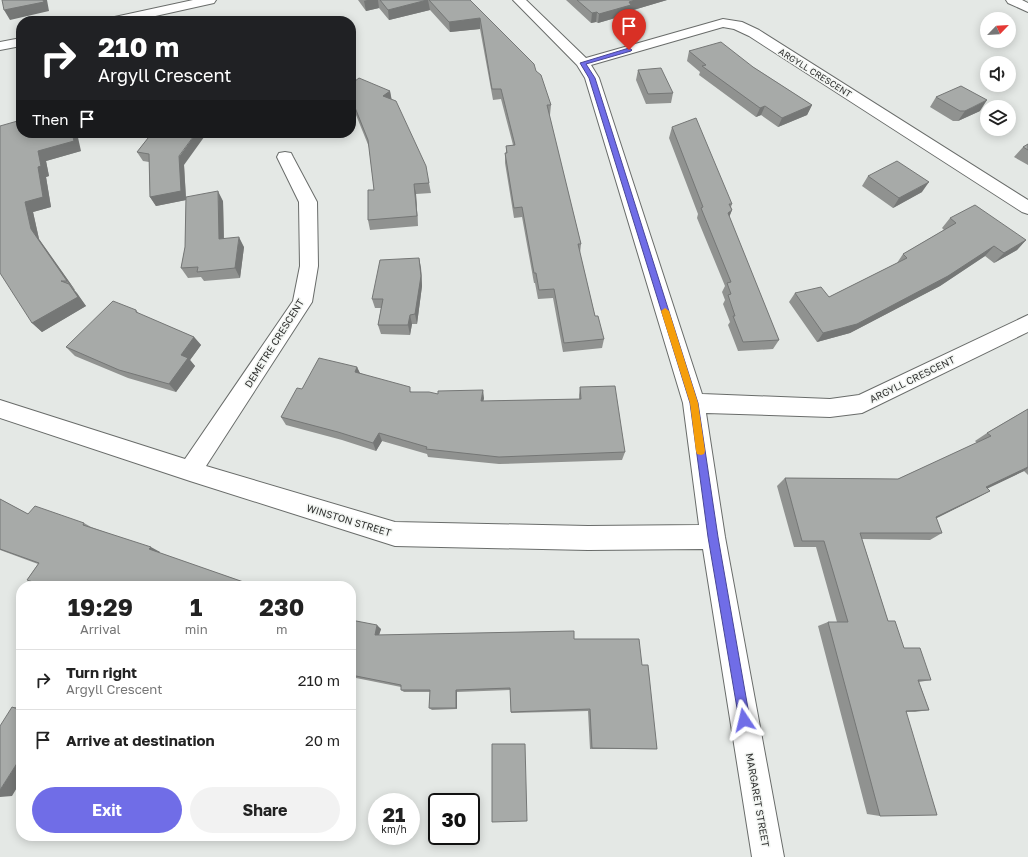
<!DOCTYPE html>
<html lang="en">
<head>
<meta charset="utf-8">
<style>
	body { margin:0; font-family:"Golos Text",sans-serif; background:#f2f2f2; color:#222; height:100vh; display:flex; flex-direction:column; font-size:15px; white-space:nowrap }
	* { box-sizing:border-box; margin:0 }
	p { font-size:13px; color:#767676 }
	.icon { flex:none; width:22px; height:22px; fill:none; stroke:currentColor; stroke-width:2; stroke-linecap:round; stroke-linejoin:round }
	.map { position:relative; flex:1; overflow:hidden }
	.details { position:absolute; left:16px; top:581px; width:340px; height:260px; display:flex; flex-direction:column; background:#fff; border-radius:16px; box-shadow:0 2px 10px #0003 }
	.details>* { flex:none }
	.hud { position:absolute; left:16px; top:16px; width:340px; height:122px; border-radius:16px; box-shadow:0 2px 10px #0003; background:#202124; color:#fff; overflow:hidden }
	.needle { width:26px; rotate:65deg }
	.controls { position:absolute; left:980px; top:12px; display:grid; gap:8px }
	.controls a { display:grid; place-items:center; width:36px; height:36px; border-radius:50%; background:#fff; box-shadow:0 2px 10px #0003; font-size:20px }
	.speed { position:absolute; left:368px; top:793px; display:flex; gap:8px; font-size:20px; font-weight:700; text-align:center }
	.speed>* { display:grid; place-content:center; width:52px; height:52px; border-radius:50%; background:#fff; box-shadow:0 2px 10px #0003; line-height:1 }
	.speed small { font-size:10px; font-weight:400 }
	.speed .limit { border:2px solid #111; border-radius:6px; background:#fff; color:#111 }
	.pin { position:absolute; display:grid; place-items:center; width:34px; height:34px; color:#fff; margin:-41px -17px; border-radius:50% 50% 50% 0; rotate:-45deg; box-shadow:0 0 4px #0007 }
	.pin .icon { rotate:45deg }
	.me { position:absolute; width:44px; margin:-22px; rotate:350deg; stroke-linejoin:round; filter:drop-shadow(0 0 3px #0008) }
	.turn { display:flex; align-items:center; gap:14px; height:84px; padding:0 16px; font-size:18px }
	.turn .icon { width:52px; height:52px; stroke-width:2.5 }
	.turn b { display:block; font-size:28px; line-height:34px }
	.then { display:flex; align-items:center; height:38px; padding:0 16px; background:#0003; gap:8px; font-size:15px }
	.eta { display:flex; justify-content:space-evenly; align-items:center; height:68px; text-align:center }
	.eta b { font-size:24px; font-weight:700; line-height:28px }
	.button { display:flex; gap:8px; margin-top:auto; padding:8px 16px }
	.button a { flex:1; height:46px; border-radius:24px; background:#706de7; color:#fff; font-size:16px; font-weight:700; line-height:46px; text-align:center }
	.button a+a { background:#f2f2f2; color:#222 }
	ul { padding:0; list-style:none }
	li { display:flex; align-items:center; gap:12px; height:60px; padding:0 16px; border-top:1px solid #e0e0e0 }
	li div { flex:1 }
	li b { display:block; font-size:15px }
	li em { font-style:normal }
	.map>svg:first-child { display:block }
</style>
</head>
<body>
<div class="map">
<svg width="1028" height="857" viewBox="0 0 1028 857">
	<rect width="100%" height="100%" fill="#e4e8e5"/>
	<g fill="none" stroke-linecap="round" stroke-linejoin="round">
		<defs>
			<path id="minor" d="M 193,0 L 216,0 L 214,3 L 133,21 L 108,21 L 110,18 Z
				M 513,0 L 526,0 L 586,58 L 723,19 L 742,22 L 759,30 L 1028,200 L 1028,214 L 1022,212 L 749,36 L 734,29 L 723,27 L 591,65 L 599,78 L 702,394 L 830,399 L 859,395 L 1028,315 L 1028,332 L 862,413 L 830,417 L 706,413 L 725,537 L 784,857 L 752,857 L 703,549 L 588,550 L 395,546 L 190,481 L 0,418 L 0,400 L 185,459 L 293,301 L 300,266 L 299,202 L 277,157 L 279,153 L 285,152 L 291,153 L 293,157 L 317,202 L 318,266 L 312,302 L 206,466 L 395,522 L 588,526 L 699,525 L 683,403 L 585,78 L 577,65 Z
				M 1006,0 L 1022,0 L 1028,3 L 1028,12 L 1008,3 Z
				M 21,38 L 21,46 L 0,50 L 0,42 Z"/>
		</defs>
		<use href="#minor" stroke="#696c6a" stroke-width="2"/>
		<use href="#minor" fill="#fff" fill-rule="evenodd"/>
	</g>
	<path fill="#909290" d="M 358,0 L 470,0 L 551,105 L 550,115 L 549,115 L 581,244 L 580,253 L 595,316 L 604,339 L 602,348 L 563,352 L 553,298 L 538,299 L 535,283 L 534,283 L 522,217 L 514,218 L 505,163 L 505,153 L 506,153 L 506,146 L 513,145 L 501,99 L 493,100 L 480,29 L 450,32 L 430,10 L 389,20 L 379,8 L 366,11 Z
		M 566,0 L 667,0 L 630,11 L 629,14 L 598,23 L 596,22 L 591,23 Z
		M 689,51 L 753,67 L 812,105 L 807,115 L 778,127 L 761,115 L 756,117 L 699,75 L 700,72 L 687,61 Z
		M 638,70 L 673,93 L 671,103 L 646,104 L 636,80 Z
		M 351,84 L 390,91 L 391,100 L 429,183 L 431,193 L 416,194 L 418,226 L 370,230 L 368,220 L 374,190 L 369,147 L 356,115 L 351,113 Z
		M 936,97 L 980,111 L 958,121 L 953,121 L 930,107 Z
		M 0,126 L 81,151 L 46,161 L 49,176 L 46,177 L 51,207 L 33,212 L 39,239 L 75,290 L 74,290 L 86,306 L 42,332 L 32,323 Z
		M 672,127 L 732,204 L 731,207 L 732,210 L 729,217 L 779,340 L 773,349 L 738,351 L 728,325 L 730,322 L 723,304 L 725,300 L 722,292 L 725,286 L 697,218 L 698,214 L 669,138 Z
		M 152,133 L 184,165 L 186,197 L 223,201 L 224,239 L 244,247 L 240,278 L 204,281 L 201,277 L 188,278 L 181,268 L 185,247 L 186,200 L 156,206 L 150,197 L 149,162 L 143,161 L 137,152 Z
		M 1028,144 L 1028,165 L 1014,157 L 1023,147 Z
		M 868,176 L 922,192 L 893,208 L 862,186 Z
		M 950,218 L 1026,240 L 1017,250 L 994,263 L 985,256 L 940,286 L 850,333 L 817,342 L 789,302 L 795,293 L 829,297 L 897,263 L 903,254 L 944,230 L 942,228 Z
		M 421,268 L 422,286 L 417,324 L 412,324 L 410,335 L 381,334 L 378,325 L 381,308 L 375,308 L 372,299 Z
		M 136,310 L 139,314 L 194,337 L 201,345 L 190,360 L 195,366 L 176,392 L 128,378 L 75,356 L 66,347 Z
		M 357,367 L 360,373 L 412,392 L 484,398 L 483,401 L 579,399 L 579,395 L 580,387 L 625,452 L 622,460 L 499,464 L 428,457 L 427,454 L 382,441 L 376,451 L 342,440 L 286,425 L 281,417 L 302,389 Z
		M 1028,409 L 1028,475 L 1024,471 L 987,488 L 990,491 L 977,498 L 936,518 L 942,533 L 930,540 L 862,539 L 888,621 L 904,648 L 931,680 L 919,682 L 929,710 L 915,712 L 906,712 L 880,816 L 867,814 L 818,626 L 828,622 L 837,622 L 816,547 L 794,547 L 777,486 L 785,478 L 898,479 L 977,443 L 975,441 L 987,433 Z
		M 0,499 L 28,514 L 84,523 L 91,527 L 160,552 L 159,553 L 255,586 L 44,586 L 27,580 L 38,564 L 0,550 Z
		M 351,620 L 381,629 L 379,635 L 574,639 L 642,665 L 657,749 L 590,749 L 588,711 L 511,713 L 510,690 L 457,692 L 457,709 L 432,710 L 429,708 L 430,692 L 404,692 L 401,690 L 401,687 L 351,677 Z"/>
	<path fill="#757776" d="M 43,0 L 47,0 L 49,11 L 10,20 L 4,10 Z
		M 367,0 L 378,0 L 379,8 L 366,11 L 364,1 Z
		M 427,0 L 428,0 L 430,10 L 389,20 L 388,10 Z
		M 635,0 L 667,0 L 630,11 L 629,14 L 598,23 L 599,14 L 629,2 Z
		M 597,12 L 596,22 L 591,23 L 592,13 Z
		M 480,18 L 480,29 L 450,32 L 449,22 Z
		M 390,91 L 392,101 L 383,96 Z
		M 987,100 L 980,111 L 958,121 L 965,111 Z
		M 812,105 L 807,115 L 778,127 L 782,118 Z
		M 765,106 L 761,115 L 756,117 L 760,108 Z
		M 72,133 L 77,133 L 81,151 L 46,161 L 49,176 L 46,177 L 51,207 L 33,212 L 39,239 L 75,290 L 67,281 L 31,229 L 25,202 L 38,167 L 38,151 Z
		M 196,133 L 207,133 L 184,165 L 186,200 L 156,206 L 150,197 Z
		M 929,182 L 922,192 L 893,208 L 899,198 Z
		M 414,184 L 416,194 L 418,226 L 417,216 Z
		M 218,191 L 223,201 L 224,249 L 219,239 Z
		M 732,210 L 728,220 L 728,213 Z
		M 239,237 L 244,247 L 240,278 L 235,268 Z
		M 1026,240 L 1017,250 L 994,263 L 1004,253 Z
		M 994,246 L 985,256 L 940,286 L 850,333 L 817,342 L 823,333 Z
		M 419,258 L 421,268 L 422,286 L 417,324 L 415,314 Z
		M 69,284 L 77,293 L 86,306 L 42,332 L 32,323 Z
		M 410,315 L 412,324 L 410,335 L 408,325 Z
		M 194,337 L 201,345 L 190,360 L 195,366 L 176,392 L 169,384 L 181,355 Z
		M 357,367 L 361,376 L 355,372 Z
		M 483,390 L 484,398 L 482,409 L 481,401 Z
		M 379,433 L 382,441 L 376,451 L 373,443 Z
		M 1028,467 L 1028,468 L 1024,471 L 974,495 L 986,487 Z
		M 990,491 L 977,498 L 925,524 L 936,517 Z
		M 151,547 L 160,552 L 158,555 L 149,549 Z
		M 377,625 L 381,629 L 378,638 L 375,635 Z
		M 456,690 L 457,692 L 457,709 L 456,708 Z
		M 12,707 L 21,708 L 21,710 Z
		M 21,757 L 21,781 L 12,796 L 0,797 L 0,790 Z"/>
	<path fill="#a7aaa8" stroke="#757776" d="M 2,0 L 43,0 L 44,2 L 4,10 Z
		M 380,0 L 427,0 L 388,10 Z
		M 429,0 L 470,0 L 534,64 L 536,71 L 541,75 L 551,105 L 547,105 L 581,244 L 578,244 L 595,316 L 598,316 L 604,339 L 564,343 L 554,289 L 539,290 L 536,273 L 534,273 L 522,207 L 514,208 L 505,153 L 507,153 L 506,146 L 515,145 L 501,89 L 492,89 L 480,18 L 449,22 Z
		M 577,0 L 635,0 L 629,2 L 631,5 L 599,14 L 597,12 L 592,13 Z
		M 721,42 L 753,67 L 812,105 L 782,118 L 765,106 L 760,108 L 702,66 L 706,65 L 689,51 Z
		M 661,68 L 673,93 L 648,94 L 638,70 Z
		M 359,78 L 390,91 L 383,96 L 396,101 L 426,166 L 429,183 L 414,184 L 417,216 L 368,220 L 368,190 L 374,190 L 368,140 L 354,105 L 351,104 L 351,84 Z
		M 961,86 L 987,100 L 965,111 L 960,111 L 936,97 Z
		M 696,118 L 732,204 L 729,204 L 732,210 L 728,213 L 779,340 L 743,342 L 733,316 L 735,316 L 728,295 L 731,294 L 727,283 L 731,282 L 701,208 L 703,207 L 672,127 Z
		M 21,120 L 21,133 L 72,133 L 74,141 L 38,151 L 41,166 L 38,167 L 43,197 L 25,202 L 31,229 L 67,281 L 61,281 L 69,284 L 78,297 L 32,323 L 0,273 L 0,126 Z
		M 152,133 L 196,133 L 179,156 L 181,191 L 150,197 L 149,154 L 137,152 Z
		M 1028,144 L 1028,150 L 1023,147 Z
		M 897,161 L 929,182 L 899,198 L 868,176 Z
		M 218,191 L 219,239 L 239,237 L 235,268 L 197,272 L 198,267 L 181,268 L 185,247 L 186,197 Z
		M 975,205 L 1026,240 L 1004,253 L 994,246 L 948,276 L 857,324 L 823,333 L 795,293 L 821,287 L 829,297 L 907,258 L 903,254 L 956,223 L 950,218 Z
		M 419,258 L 421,276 L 415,314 L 410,315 L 408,325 L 378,325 L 383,299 L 372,299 L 380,260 Z
		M 113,301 L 136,310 L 136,312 L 194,337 L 181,355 L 188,358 L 169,384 L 119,370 L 66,347 Z
		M 319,358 L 357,367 L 355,372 L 410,387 L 410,392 L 429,392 L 438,394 L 438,391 L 483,390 L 481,401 L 581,399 L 580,387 L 615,386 L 625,452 L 499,457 L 426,449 L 427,447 L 379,433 L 373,443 L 338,432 L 281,417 L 297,388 L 302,389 Z
		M 1028,409 L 1028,467 L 986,487 L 990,491 L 936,517 L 942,533 L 860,533 L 888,621 L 895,621 L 904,648 L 920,648 L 931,680 L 918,680 L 929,710 L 906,711 L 937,815 L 880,816 L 828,622 L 848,622 L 824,541 L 802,541 L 785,478 L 898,479 L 991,436 L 987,433 Z
		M 0,499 L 28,514 L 35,506 L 84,523 L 83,525 L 151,547 L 149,549 L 255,586 L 45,586 L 27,580 L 39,563 L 0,549 Z
		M 351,620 L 377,625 L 375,635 L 574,631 L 574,639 L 639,639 L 642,665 L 648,665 L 657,749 L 592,748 L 590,709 L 511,712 L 510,688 L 456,690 L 456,708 L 429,708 L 430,690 L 401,690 L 401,685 L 351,675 Z
		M 12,707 L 21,710 L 21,757 L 0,790 L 0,726 Z
		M 492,744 L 525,744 L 527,821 L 492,822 Z"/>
	<path fill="#706de7" stroke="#494796" d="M 629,48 L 632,50 L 631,51 L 586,64 L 595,78 L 698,403 L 718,537 L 750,720 L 749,724 L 744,726 L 740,724 L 739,720 L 708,537 L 690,403 L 589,78 L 580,63 Z"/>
	<path fill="#f59e0b" d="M 665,308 L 669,311 L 698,403 L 705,451 L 704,454 L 701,455 L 697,454 L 696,451 L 690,403 L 661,311 Z"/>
	<g text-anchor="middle" stroke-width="3" stroke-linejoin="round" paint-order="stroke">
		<g font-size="9" fill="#313231" stroke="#f2f5f2">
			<text transform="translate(815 73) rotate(32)" y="3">ARGYLL CRESCENT</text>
		</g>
		<g font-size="10" fill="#313231" stroke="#f2f5f2">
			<text transform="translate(274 343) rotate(-58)" y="4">DEMETRE CRESCENT</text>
			<text transform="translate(912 379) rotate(-26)" y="4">ARGYLL CRESCENT</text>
			<text transform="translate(349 520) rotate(17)" y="4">WINSTON STREET</text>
			<text transform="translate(758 800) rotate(80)" y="4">MARGARET STREET</text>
		</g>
	</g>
</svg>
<div class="controls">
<a><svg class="needle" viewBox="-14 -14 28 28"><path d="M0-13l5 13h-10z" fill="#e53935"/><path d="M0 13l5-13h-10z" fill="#767676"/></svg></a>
<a><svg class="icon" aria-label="sound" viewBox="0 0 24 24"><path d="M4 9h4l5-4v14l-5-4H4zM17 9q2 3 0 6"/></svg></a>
<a><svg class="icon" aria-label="layers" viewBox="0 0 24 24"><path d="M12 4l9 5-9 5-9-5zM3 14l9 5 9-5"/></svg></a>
</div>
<div class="speed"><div>21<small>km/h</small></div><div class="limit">30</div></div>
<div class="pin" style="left:629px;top:50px;background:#d93025"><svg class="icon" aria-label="arrive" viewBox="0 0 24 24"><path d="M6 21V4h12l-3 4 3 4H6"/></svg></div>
<svg class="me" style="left:744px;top:720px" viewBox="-20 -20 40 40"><path d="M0-17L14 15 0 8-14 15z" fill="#706de7" stroke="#fff" stroke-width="4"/></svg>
<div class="hud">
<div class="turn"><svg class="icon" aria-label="right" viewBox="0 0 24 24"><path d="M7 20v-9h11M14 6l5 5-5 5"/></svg><div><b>210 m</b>Argyll Crescent</div></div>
<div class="then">Then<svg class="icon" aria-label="arrive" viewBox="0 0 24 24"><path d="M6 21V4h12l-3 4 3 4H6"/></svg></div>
</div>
<section class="details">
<div class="eta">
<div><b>19:29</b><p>Arrival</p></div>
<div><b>1</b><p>min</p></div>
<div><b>230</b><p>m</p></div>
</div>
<ul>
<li><svg class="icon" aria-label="right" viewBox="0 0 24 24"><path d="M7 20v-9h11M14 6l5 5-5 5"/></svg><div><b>Turn right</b><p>Argyll Crescent</p></div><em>210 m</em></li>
<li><svg class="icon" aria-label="arrive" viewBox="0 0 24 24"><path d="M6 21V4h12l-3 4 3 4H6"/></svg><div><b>Arrive at destination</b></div><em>20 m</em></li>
</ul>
<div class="button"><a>Exit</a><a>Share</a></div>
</section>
</div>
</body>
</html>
